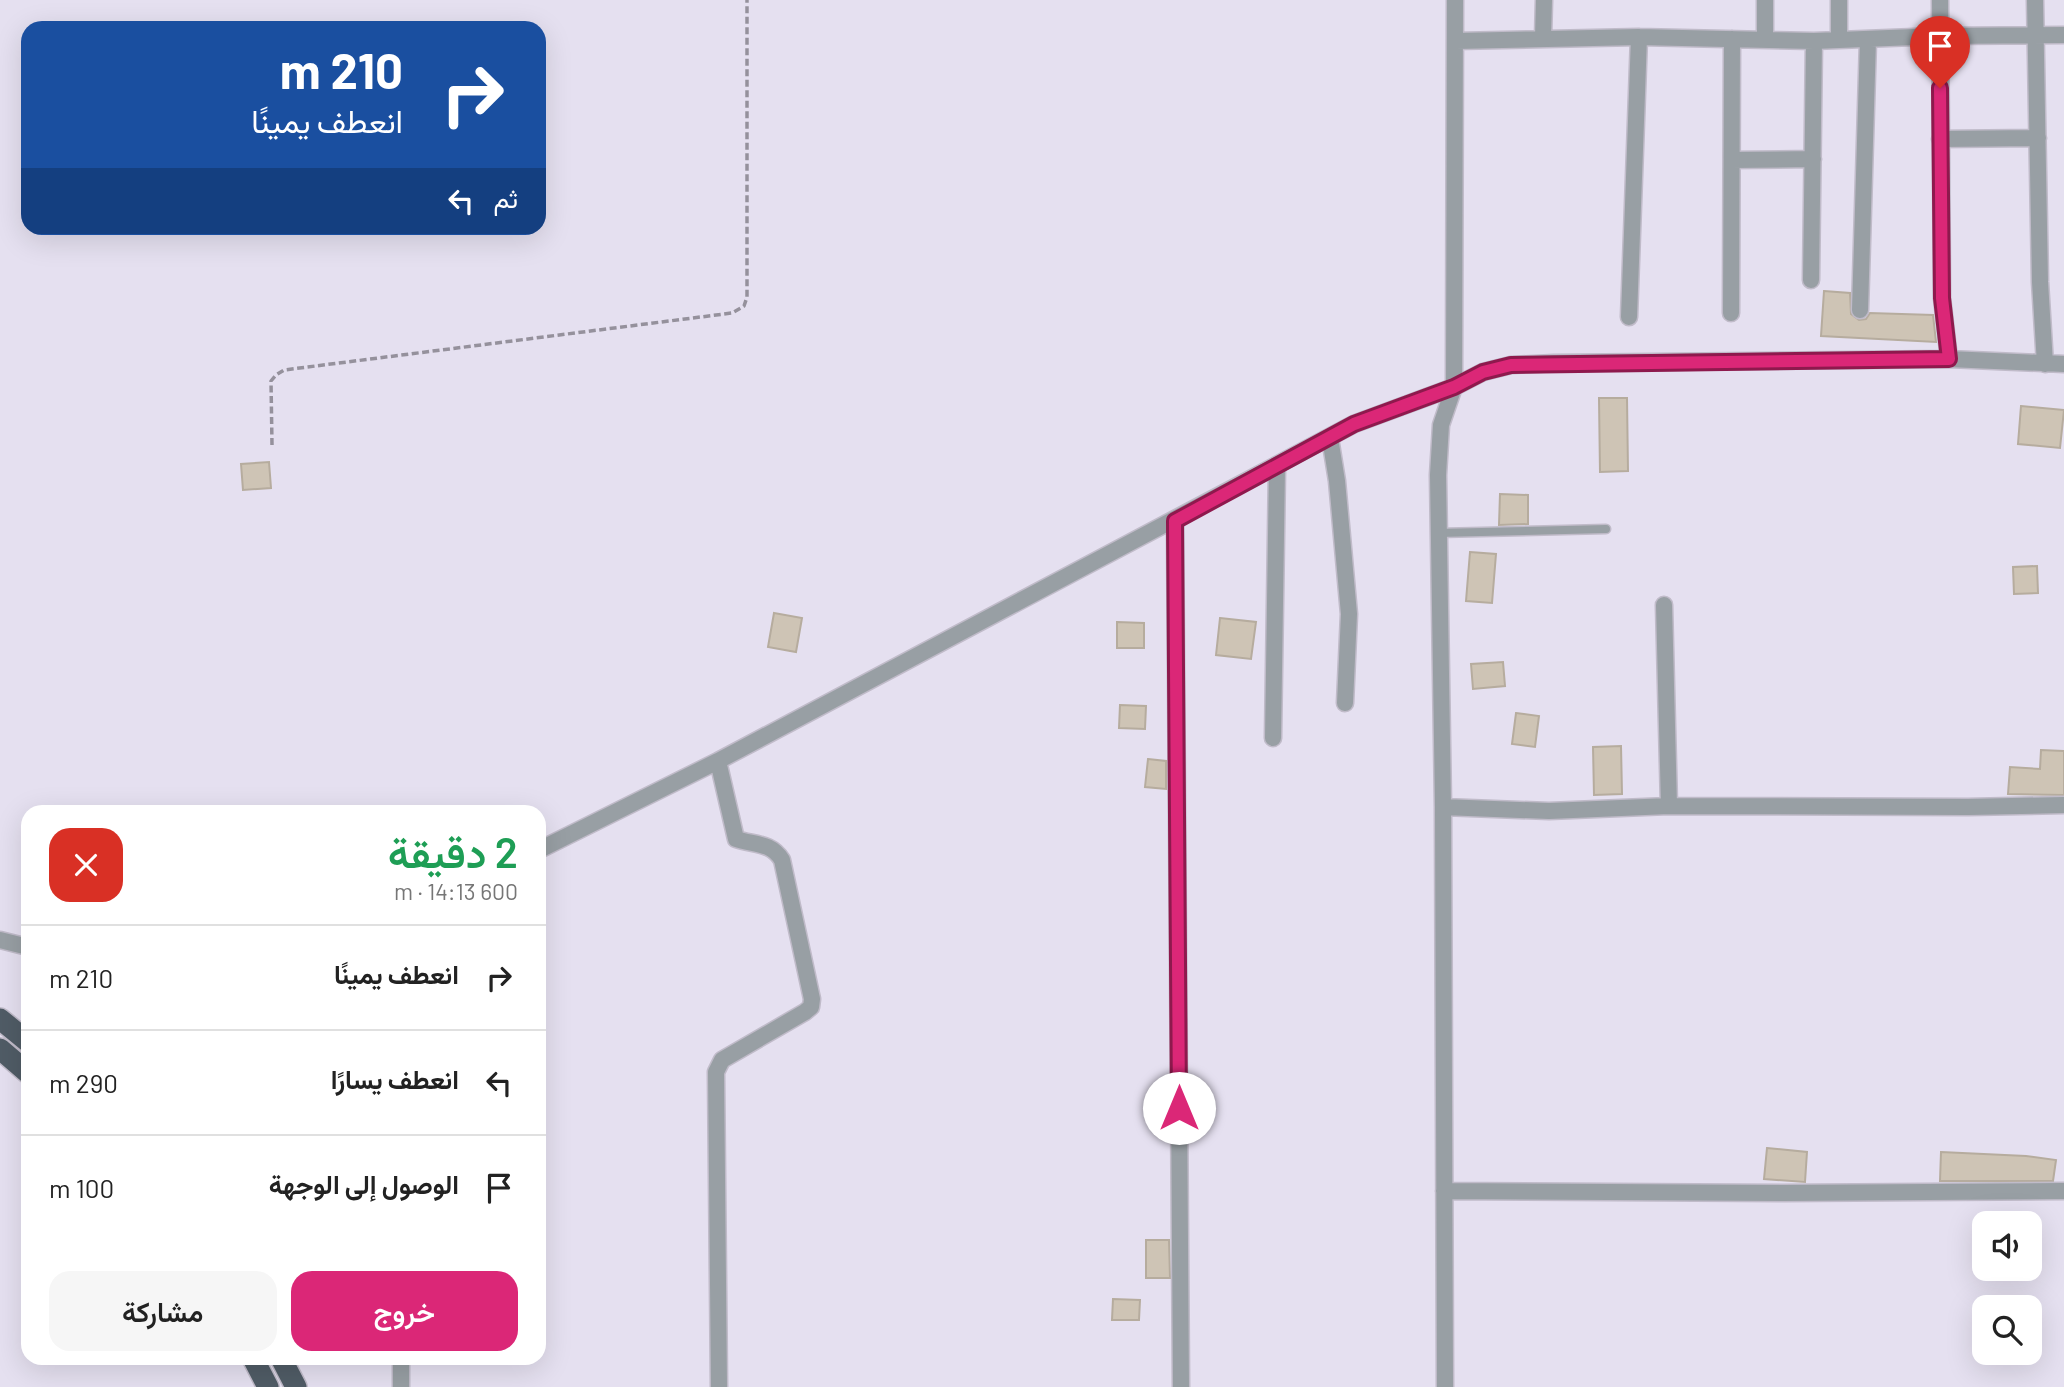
<!DOCTYPE html>
<html lang="ar">
<head>
<meta charset="utf-8">
<style>
	body { margin:0; font-family:Barlow,Vazirmatn,sans-serif; background:#f6f6f6; color:#222; direction:rtl; height:100vh; display:flex; flex-direction:column; font-size:26px; white-space:nowrap }
	* { box-sizing:border-box; margin:0 }
	p { font-size:23px; color:#767676 }
	.icon { flex:none; width:38px; height:38px; fill:none; stroke:currentColor; stroke-width:2; stroke-linecap:round; stroke-linejoin:round }
	.map { position:relative; flex:1; overflow:hidden; direction:ltr }
	.sheet { position:absolute; left:21px; top:805px; width:525px; height:560px; display:flex; flex-direction:column; background:#fff; border-radius:21px; box-shadow:0 7px 28px #0002; direction:rtl }
	.sheet>* { flex:none }
	.guide { position:absolute; left:21px; top:21px; width:525px; height:214px; border-radius:21px; box-shadow:0 7px 28px #0002; direction:rtl; background:#1a4fa0; color:#fff; overflow:hidden }
	.fabs { position:absolute; left:1972px; top:1211px; display:grid; gap:14px }
	.fabs a { display:grid; place-items:center; width:70px; height:70px; border-radius:14px; background:#fff; box-shadow:0 7px 28px #0002; font-size:35px }
	.pin { position:absolute; display:grid; place-items:center; width:60px; height:60px; color:#fff; margin:-72px -30px; border-radius:50% 50% 50% 0; rotate:-45deg; box-shadow:0 0 7px #0007 }
	.pin .icon { rotate:45deg }
	.me { position:absolute; width:77px; margin:-38px; rotate:0deg; stroke-linejoin:round; filter:drop-shadow(0 0 5px #0008) }
	.turn { display:flex; align-items:center; gap:24px; height:147px; padding:0 28px; font-size:32px }
	.turn .icon { width:91px; height:91px; stroke-width:2.5 }
	.turn b { display:block; font-size:49px; line-height:60px }
	.then { display:flex; align-items:center; height:66px; padding:0 28px; background:#0003; gap:14px; font-size:26px }
	.round { display:grid; place-items:center; flex:none; width:74px; height:74px; border-radius:21px; background:#f6f6f6 }
	.summary { display:flex; align-items:center; justify-content:space-between; height:119px; padding:0 28px }
	h1 { font-size:42px; font-weight:600; line-height:52px; color:#1e9e55 }
	.cta { display:flex; gap:14px; margin-top:auto; padding:14px 28px }
	.cta a { flex:1; height:80px; border-radius:21px; background:#db2777; color:#fff; font-size:28px; font-weight:600; line-height:80px; text-align:center }
	.cta a+a { background:#f6f6f6; color:#222 }
	ul { padding:0; list-style:none }
	li { display:flex; align-items:center; gap:21px; height:105px; padding:0 28px; border-top:2px solid #e0e0e0 }
	li div { flex:1 }
	li b { display:block; font-size:26px }
	li em { font-style:normal }
	.map>svg:first-child { display:block }
</style>
</head>
<body>
<div class="map">
<svg width="2064" height="1387" viewBox="0 0 2064 1387">
	<rect width="100%" height="100%" fill="#e5e0f0"/>
	<path fill="#cec4b5" stroke="#b6ac9e" stroke-width="2" d="M 1824,291 L 1850,293 L 1851,314 L 1859,320 L 1866,319 L 1870,313 L 1933,315 L 1936,342 L 1821,336 Z
		M 1599,398 L 1627,398 L 1628,471 L 1600,472 Z
		M 2021,406 L 2064,410 L 2060,448 L 2018,444 Z
		M 269,462 L 271,488 L 243,490 L 241,464 Z
		M 1500,494 L 1528,495 L 1528,524 L 1499,525 Z
		M 1470,552 L 1496,554 L 1492,603 L 1466,601 Z
		M 2037,566 L 2038,593 L 2014,594 L 2013,567 Z
		M 774,613 L 802,618 L 796,652 L 768,647 Z
		M 1220,618 L 1256,622 L 1251,659 L 1216,655 Z
		M 1117,622 L 1144,623 L 1144,648 L 1117,648 Z
		M 1503,662 L 1505,686 L 1473,689 L 1471,664 Z
		M 1120,705 L 1146,706 L 1145,729 L 1119,728 Z
		M 1516,713 L 1539,716 L 1535,747 L 1512,744 Z
		M 1621,746 L 1622,794 L 1594,795 L 1593,747 Z
		M 2041,750 L 2064,751 L 2064,795 L 2008,794 L 2010,767 L 2040,769 Z
		M 1148,759 L 1166,761 L 1166,789 L 1145,787 Z
		M 1767,1148 L 1807,1152 L 1805,1182 L 1764,1179 Z
		M 1941,1152 L 2026,1156 L 2056,1160 L 2053,1181 L 1940,1181 Z
		M 1146,1240 L 1169,1240 L 1170,1278 L 1146,1278 Z
		M 1113,1299 L 1140,1300 L 1139,1320 L 1112,1320 Z"/>
	<g fill="none" stroke-linecap="round" stroke-linejoin="round">
		<defs>
			<path id="service" d="M 1437,533 L 1606,529"/>
			<path id="minor" d="M 1765,0 L 1765,40
				M 1839,0 L 1839,39
				M 1940,0 L 1942,298 L 1949,359
				M 2035,0 L 2040,282 L 2045,364
				M 1543,37 L 1544,0
				M 1456,41 L 1639,37 L 1814,41 L 1939,36 L 2064,35
				M 1940,139 L 2038,138
				M 1732,160 L 1813,159
				M 1811,280 L 1814,41
				M 1860,310 L 1868,40
				M 1731,313 L 1732,39
				M 1629,317 L 1639,37
				M 1330,438 L 1337,481 L 1349,614 L 1345,703
				M 1175,521 L 1181,1387
				M 1664,605 L 1669,806
				M 1273,738 L 1277,467
				M 718,761 L 736,839 C 754,845 771,842 782,860 L 812,999 L 811,1007 L 805,1012 L 722,1060 L 716,1072 L 719,1387
				M 1443,807 L 1549,811 L 1669,806 L 1968,807 L 2064,805
				M 539,850 L 718,761 L 1354,424 L 1454,387 L 1483,372 L 1511,365 L 1554,363 L 1949,359 L 2064,364
				M 0,940 L 28,947
				M 1444,1191 L 1784,1193 L 2064,1191
				M 401,1387 L 401,1358
				M 1445,1387 L 1443,807 L 1438,475 L 1441,425 L 1454,387 L 1455,0"/>
			<path id="trunk" d="M 0,1019 L 28,1042
				M 0,1049 L 28,1073
				M 253,1358 L 268,1387
				M 281,1358 L 296,1387"/>
		</defs>
		<use href="#service" stroke="#c0bbc9" stroke-width="11"/>
		<use href="#minor" stroke="#c0bbc9" stroke-width="19"/>
		<use href="#trunk" stroke="#c0bbc9" stroke-width="24"/>
		<path stroke="#95919c" stroke-width="3.5" stroke-dasharray="7 3.5" stroke-linecap="butt" d="M 272,445 L 271,381 L 276,375 L 284,370 L 732,313 L 744,306 L 747,297 L 747,0"/>
		<use href="#service" stroke="#989fa4" stroke-width="8"/>
		<use href="#minor" stroke="#989fa4" stroke-width="16"/>
		<use href="#trunk" stroke="#505c66" stroke-width="21"/>
	</g>
	<g fill="none" stroke-linecap="round" stroke-linejoin="round">
		<defs>
			<path id="route" d="M 1179,1108 L 1175,521 L 1354,424 L 1454,387 L 1483,372 L 1511,365 L 1949,359 L 1942,298 L 1940,88"/>
		</defs>
		<use href="#route" stroke="#8e194d" stroke-width="18"/>
		<use href="#route" stroke="#db2777" stroke-width="12"/>
	</g>
</svg>
<div class="fabs">
<a><svg class="icon" aria-label="sound" viewBox="0 0 24 24"><path d="M4 9h4l5-4v14l-5-4H4zM17 9q2 3 0 6"/></svg></a>
<a><svg class="icon" aria-label="search" viewBox="0 0 24 24"><circle cx="10" cy="10" r="6"/><path d="M15 15l6 6"/></svg></a>
</div>
<div class="pin" style="left:1940px;top:88px;background:#d93025"><svg class="icon" aria-label="arrive" viewBox="0 0 24 24"><path d="M6 21V4h12l-3 4 3 4H6"/></svg></div>
<svg class="me" style="left:1179px;top:1108px" viewBox="-20 -20 40 40"><circle r="19" fill="#fff"/><path d="M0-13L10 11 0 6-10 11z" fill="#db2777"/></svg>
<div class="guide">
<div class="turn"><svg class="icon" aria-label="right" viewBox="0 0 24 24"><path d="M7 20v-9h11M14 6l5 5-5 5"/></svg><div><b>210 m</b>انعطف يمينًا</div></div>
<div class="then">ثم<svg class="icon" aria-label="left" viewBox="0 0 24 24"><path d="M17 20v-9H6M10 6l-5 5 5 5"/></svg></div>
</div>
<section class="sheet">
<div class="summary"><div><h1>2 دقيقة</h1><p>600 m · 14:13</p></div><a class="round" style="background:#d93025;color:#fff"><svg class="icon" aria-label="close" viewBox="0 0 24 24"><path d="M6 6l12 12M18 6L6 18"/></svg></a></div>
<ul>
<li><svg class="icon" aria-label="right" viewBox="0 0 24 24"><path d="M7 20v-9h11M14 6l5 5-5 5"/></svg><div><b>انعطف يمينًا</b></div><em>210 m</em></li>
<li><svg class="icon" aria-label="left" viewBox="0 0 24 24"><path d="M17 20v-9H6M10 6l-5 5 5 5"/></svg><div><b>انعطف يسارًا</b></div><em>290 m</em></li>
<li><svg class="icon" aria-label="arrive" viewBox="0 0 24 24"><path d="M6 21V4h12l-3 4 3 4H6"/></svg><div><b>الوصول إلى الوجهة</b></div><em>100 m</em></li>
</ul>
<div class="cta"><a>خروج</a><a>مشاركة</a></div>
</section>
</div>
</body>
</html>
